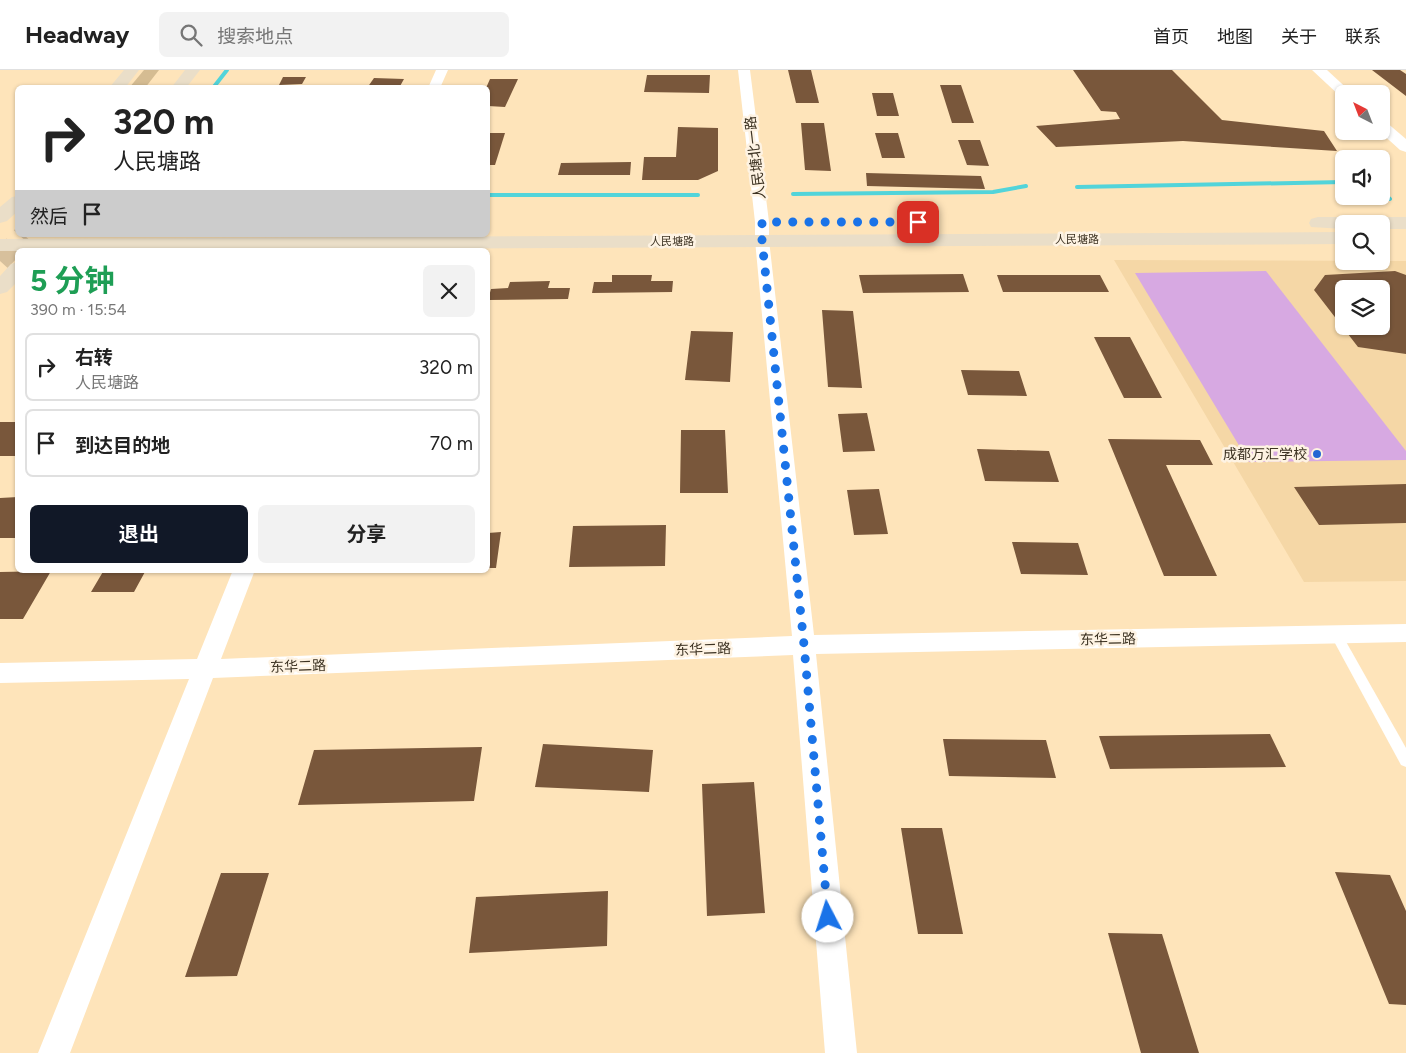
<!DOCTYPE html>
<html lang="zh">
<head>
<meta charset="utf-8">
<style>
	body { margin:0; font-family:Figtree,"Noto Sans SC",sans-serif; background:#f2f2f2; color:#222; height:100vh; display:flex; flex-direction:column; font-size:19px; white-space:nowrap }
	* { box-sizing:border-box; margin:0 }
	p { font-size:16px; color:#767676 }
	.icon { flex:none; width:28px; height:28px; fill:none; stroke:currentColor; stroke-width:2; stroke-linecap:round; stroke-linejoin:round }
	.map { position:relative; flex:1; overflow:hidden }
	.panel { position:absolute; left:15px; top:178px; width:475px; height:325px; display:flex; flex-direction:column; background:#fff; border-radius:8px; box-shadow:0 1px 4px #0004 }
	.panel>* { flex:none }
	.guide { position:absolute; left:15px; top:15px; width:475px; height:152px; border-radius:8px; box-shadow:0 1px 4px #0004; background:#fff; color:#222; overflow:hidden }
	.needle { width:32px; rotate:318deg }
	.tools { position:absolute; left:1335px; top:15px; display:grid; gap:10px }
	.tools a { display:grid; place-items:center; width:55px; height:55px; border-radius:8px; background:#fff; box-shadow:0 1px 4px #0004; font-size:25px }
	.pin { position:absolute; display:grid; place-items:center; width:42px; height:42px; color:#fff; margin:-21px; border-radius:10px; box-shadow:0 2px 8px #0006 }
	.me { position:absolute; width:55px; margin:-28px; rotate:355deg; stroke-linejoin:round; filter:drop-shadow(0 0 4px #0008) }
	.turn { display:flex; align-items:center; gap:18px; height:105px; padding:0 15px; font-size:22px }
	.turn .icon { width:65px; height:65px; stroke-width:2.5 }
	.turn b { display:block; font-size:35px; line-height:42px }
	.then { display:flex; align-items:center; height:48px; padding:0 15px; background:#0003; gap:10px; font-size:19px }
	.round { display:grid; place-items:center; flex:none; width:52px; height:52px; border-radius:8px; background:#f2f2f2 }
	.overview { display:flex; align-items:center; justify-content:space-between; height:85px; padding:0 15px }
	h1 { font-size:30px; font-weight:700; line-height:38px; color:#1e9e55 }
	.primary-button { display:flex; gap:10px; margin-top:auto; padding:10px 15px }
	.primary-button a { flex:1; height:58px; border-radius:8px; background:#111827; color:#fff; font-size:20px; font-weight:700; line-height:58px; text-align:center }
	.primary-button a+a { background:#f2f2f2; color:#222 }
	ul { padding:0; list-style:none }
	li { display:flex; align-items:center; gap:15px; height:68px; margin:0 10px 8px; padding:0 5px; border:2px solid #e0e0e0; border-radius:8px }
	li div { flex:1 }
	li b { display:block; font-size:19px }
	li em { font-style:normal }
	header { display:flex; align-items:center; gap:30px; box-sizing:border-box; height:70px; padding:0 25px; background:#fff; border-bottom:1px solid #e0e0e0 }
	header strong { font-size:24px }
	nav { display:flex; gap:28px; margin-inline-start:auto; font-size:18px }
	.search { width:350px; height:45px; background:#f2f2f2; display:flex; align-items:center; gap:12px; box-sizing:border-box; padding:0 18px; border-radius:8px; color:#767676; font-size:19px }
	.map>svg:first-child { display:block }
</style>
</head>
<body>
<header>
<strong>Headway</strong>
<div class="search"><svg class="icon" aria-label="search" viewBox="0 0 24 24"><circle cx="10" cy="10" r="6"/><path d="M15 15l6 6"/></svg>搜索地点</div>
<nav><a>首页</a><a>地图</a><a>关于</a><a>联系</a></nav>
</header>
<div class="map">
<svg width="1406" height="983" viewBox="0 0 1406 983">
	<rect width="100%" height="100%" fill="#fee4ba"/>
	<path fill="#f5d7a6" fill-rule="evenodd" d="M 1114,190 L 1406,191 L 1406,511 L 1304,512 ZM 1344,219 L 1381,219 L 1381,256 L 1344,256 Z"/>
	<path fill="#d7a9e2" d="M 1266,201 L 1406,381 L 1406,390 L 1249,392 L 1135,203 Z"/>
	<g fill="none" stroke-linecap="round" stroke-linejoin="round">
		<path stroke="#52d4da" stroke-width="4" d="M 213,18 L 227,0
			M 1077,117 L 1344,112
			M 1381,121 L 1390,129
			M 793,124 L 993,122 L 1026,116
			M 488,125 L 698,125"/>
	</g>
	<path fill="#79573b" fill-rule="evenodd" d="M 788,0 L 811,0 L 819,33 L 796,33 Z
		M 1073,0 L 1172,0 L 1222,50 L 1324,61 L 1337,81 L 1183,71 L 1056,77 L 1036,56 L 1120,49 L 1116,42 L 1101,41 Z
		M 1372,0 L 1400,0 L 1406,4 L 1406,26 Z
		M 647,5 L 710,5 L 709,23 L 644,22 Z
		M 283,7 L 306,7 L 302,14 L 279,15 Z
		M 374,8 L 404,9 L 399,18 L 367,18 Z
		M 490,9 L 518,9 L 505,37 L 488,36 L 488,18 L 486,18 Z
		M 940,15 L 961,15 L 974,53 L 952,53 Z
		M 872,23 L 893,23 L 899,46 L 877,46 Z
		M 801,53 L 824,53 L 831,101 L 805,100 Z
		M 678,57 L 718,58 L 718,101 L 698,110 L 642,110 L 644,87 L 676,87 Z
		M 488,63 L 505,63 L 495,95 L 488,95 Z
		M 875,63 L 898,63 L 905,88 L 882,88 Z
		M 958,70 L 980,70 L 989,96 L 967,95 Z
		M 631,92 L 630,105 L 558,105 L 561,93 Z
		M 866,103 L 981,106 L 985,119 L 867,116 Z
		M 1395,201 L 1406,205 L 1406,284 L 1358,277 L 1314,220 L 1325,205 ZM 1344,219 L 1381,219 L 1381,256 L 1344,256 Z
		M 963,204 L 969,222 L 863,223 L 859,205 Z
		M 612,205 L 652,205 L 651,211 L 673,211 L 672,222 L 592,223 L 594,212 L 612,212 Z
		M 997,205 L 1100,205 L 1109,222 L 1003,222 Z
		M 550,211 L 548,218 L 570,218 L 568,229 L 488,230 L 491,219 L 508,218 L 510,212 Z
		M 822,240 L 853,241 L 862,318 L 828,317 Z
		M 691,261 L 733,262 L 730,312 L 685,310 Z
		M 1094,267 L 1130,267 L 1162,328 L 1124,328 Z
		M 961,300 L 1019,301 L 1027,326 L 968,325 Z
		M 867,343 L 875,381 L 843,382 L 838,344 Z
		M 0,352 L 18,352 L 18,386 L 0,386 Z
		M 681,360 L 725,360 L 728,423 L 680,423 Z
		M 1108,369 L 1200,370 L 1213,395 L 1166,395 L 1217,506 L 1164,506 Z
		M 977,379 L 1049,381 L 1059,412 L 985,411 Z
		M 1406,414 L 1406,453 L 1319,455 L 1294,417 Z
		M 879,419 L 888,464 L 854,465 L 847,420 Z
		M 18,427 L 18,468 L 0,468 L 0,428 Z
		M 666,455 L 665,496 L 569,497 L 573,456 Z
		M 501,462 L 496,498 L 488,498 L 488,463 Z
		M 1012,472 L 1078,473 L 1088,505 L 1021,504 Z
		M 104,500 L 146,500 L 134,522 L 91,522 Z
		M 51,501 L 23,549 L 0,549 L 0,502 Z
		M 1270,664 L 1286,697 L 1110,699 L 1099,666 Z
		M 943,669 L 1046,670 L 1056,708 L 949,706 Z
		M 543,674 L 653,680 L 649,722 L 535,717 Z
		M 482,677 L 474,731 L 298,735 L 314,680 Z
		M 754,712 L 765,843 L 707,846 L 702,714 Z
		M 901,758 L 942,758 L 963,864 L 918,864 Z
		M 1335,802 L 1390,805 L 1406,841 L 1406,935 L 1389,934 Z
		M 221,803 L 269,803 L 237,906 L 185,907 Z
		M 608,821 L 607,876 L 469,883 L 476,827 Z
		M 1108,863 L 1162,864 L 1199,983 L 1141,983 Z"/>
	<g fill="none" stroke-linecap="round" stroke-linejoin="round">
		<path stroke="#d7c09c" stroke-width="21" stroke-dasharray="21 11" stroke-linecap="butt" d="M 0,191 L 24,165"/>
		<path fill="#fff" fill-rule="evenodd" d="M 1336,559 L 1340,561 L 1406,678 L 1406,697 L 1401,695 L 1330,564 L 1332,561 Z"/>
		<path fill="#fff" fill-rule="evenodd" d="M 436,0 L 448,0 L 440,18 L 428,18 Z
			M 738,0 L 750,0 L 769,152 L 769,170 L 814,565 L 1406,554 L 1406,572 L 816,584 L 857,983 L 825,983 L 793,585 L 213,608 L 70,983 L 38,983 L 189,609 L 0,613 L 0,593 L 197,589 L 233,500 L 255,500 L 221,589 L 792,566 L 755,170 L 755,152 Z"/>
		<path fill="#fff" fill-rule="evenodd" d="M 1312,0 L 1327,0 L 1353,24 L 1344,24 L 1344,28 L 1341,27 Z
			M 1381,50 L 1386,52 L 1406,69 L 1406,82 L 1400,80 L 1379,61 L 1381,61 Z"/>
		<path fill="#eadec8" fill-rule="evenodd" d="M 124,0 L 139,0 L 125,18 L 109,18 Z
			M 185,0 L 200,0 L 186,18 L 171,18 Z
			M 18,126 L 18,141 L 7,151 L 0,153 L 0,137 L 12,127 Z
			M 1318,147 L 1406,147 L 1406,159 L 1381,159 L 1381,154 L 1344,154 L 1344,159 L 1311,157 L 1309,153 L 1311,149 Z
			M 1344,162 L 1344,174 L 0,181 L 0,169 Z
			M 18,192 L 18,211 L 7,222 L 0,224 L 0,206 L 11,194 Z"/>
		<path fill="#d5bc92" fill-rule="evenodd" d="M 144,0 L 159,0 L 145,18 L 129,18 Z"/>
	</g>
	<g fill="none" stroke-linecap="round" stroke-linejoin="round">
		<path stroke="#1a73e8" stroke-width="9" stroke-dasharray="0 16.2" d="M 828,847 L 804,575 L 762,170 L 762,152 L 918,152"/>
	</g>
	<circle fill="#2367d3" stroke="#fef3e3" stroke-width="2" cx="1317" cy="384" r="5"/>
	<g text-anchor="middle" stroke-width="5" stroke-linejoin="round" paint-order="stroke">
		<g font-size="11" fill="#3c3222" stroke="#fef3e3">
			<text x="1077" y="173">人民塘路</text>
			<text x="672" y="175">人民塘路</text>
		</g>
		<g font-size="14" fill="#3c3222" stroke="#fef3e3">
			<text transform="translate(755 88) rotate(-97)" y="5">人民塘北一路</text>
			<text transform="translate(1108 569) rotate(-1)" y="5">东华二路</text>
			<text transform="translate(703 579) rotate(-2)" y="5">东华二路</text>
			<text transform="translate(298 596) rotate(-2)" y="5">东华二路</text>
		</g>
		<g font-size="14" fill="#3c3222" stroke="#fef3e3" text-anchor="end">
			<text x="1307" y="389">成都万汇学校</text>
		</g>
	</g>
</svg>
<div class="tools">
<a><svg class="needle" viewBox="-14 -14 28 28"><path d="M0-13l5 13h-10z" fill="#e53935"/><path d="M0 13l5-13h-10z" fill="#767676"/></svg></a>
<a><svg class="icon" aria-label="sound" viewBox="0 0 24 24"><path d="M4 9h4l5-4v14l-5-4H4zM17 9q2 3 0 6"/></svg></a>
<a><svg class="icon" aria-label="search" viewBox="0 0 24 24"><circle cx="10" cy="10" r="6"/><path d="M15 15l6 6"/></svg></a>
<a><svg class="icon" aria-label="layers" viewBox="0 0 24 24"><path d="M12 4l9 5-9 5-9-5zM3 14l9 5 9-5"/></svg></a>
</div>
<div class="pin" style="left:918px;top:152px;background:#d93025"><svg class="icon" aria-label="arrive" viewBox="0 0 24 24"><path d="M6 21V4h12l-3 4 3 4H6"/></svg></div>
<svg class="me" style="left:828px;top:847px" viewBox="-20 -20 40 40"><circle r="19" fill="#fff"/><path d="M0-13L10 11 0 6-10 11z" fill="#1a73e8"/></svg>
<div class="guide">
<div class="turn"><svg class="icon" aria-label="right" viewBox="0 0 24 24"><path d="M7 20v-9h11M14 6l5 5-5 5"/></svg><div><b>320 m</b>人民塘路</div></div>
<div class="then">然后<svg class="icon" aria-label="arrive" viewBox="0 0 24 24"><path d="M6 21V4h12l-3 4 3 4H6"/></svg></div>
</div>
<section class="panel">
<div class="overview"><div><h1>5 分钟</h1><p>390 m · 15:54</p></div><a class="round"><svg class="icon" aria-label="close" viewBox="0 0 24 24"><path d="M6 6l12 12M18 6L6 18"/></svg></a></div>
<ul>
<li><svg class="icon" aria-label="right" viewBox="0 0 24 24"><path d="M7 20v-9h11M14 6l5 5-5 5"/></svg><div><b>右转</b><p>人民塘路</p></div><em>320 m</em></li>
<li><svg class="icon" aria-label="arrive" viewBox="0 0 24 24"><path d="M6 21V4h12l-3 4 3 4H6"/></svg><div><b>到达目的地</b></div><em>70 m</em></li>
</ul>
<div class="primary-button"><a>退出</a><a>分享</a></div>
</section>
</div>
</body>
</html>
